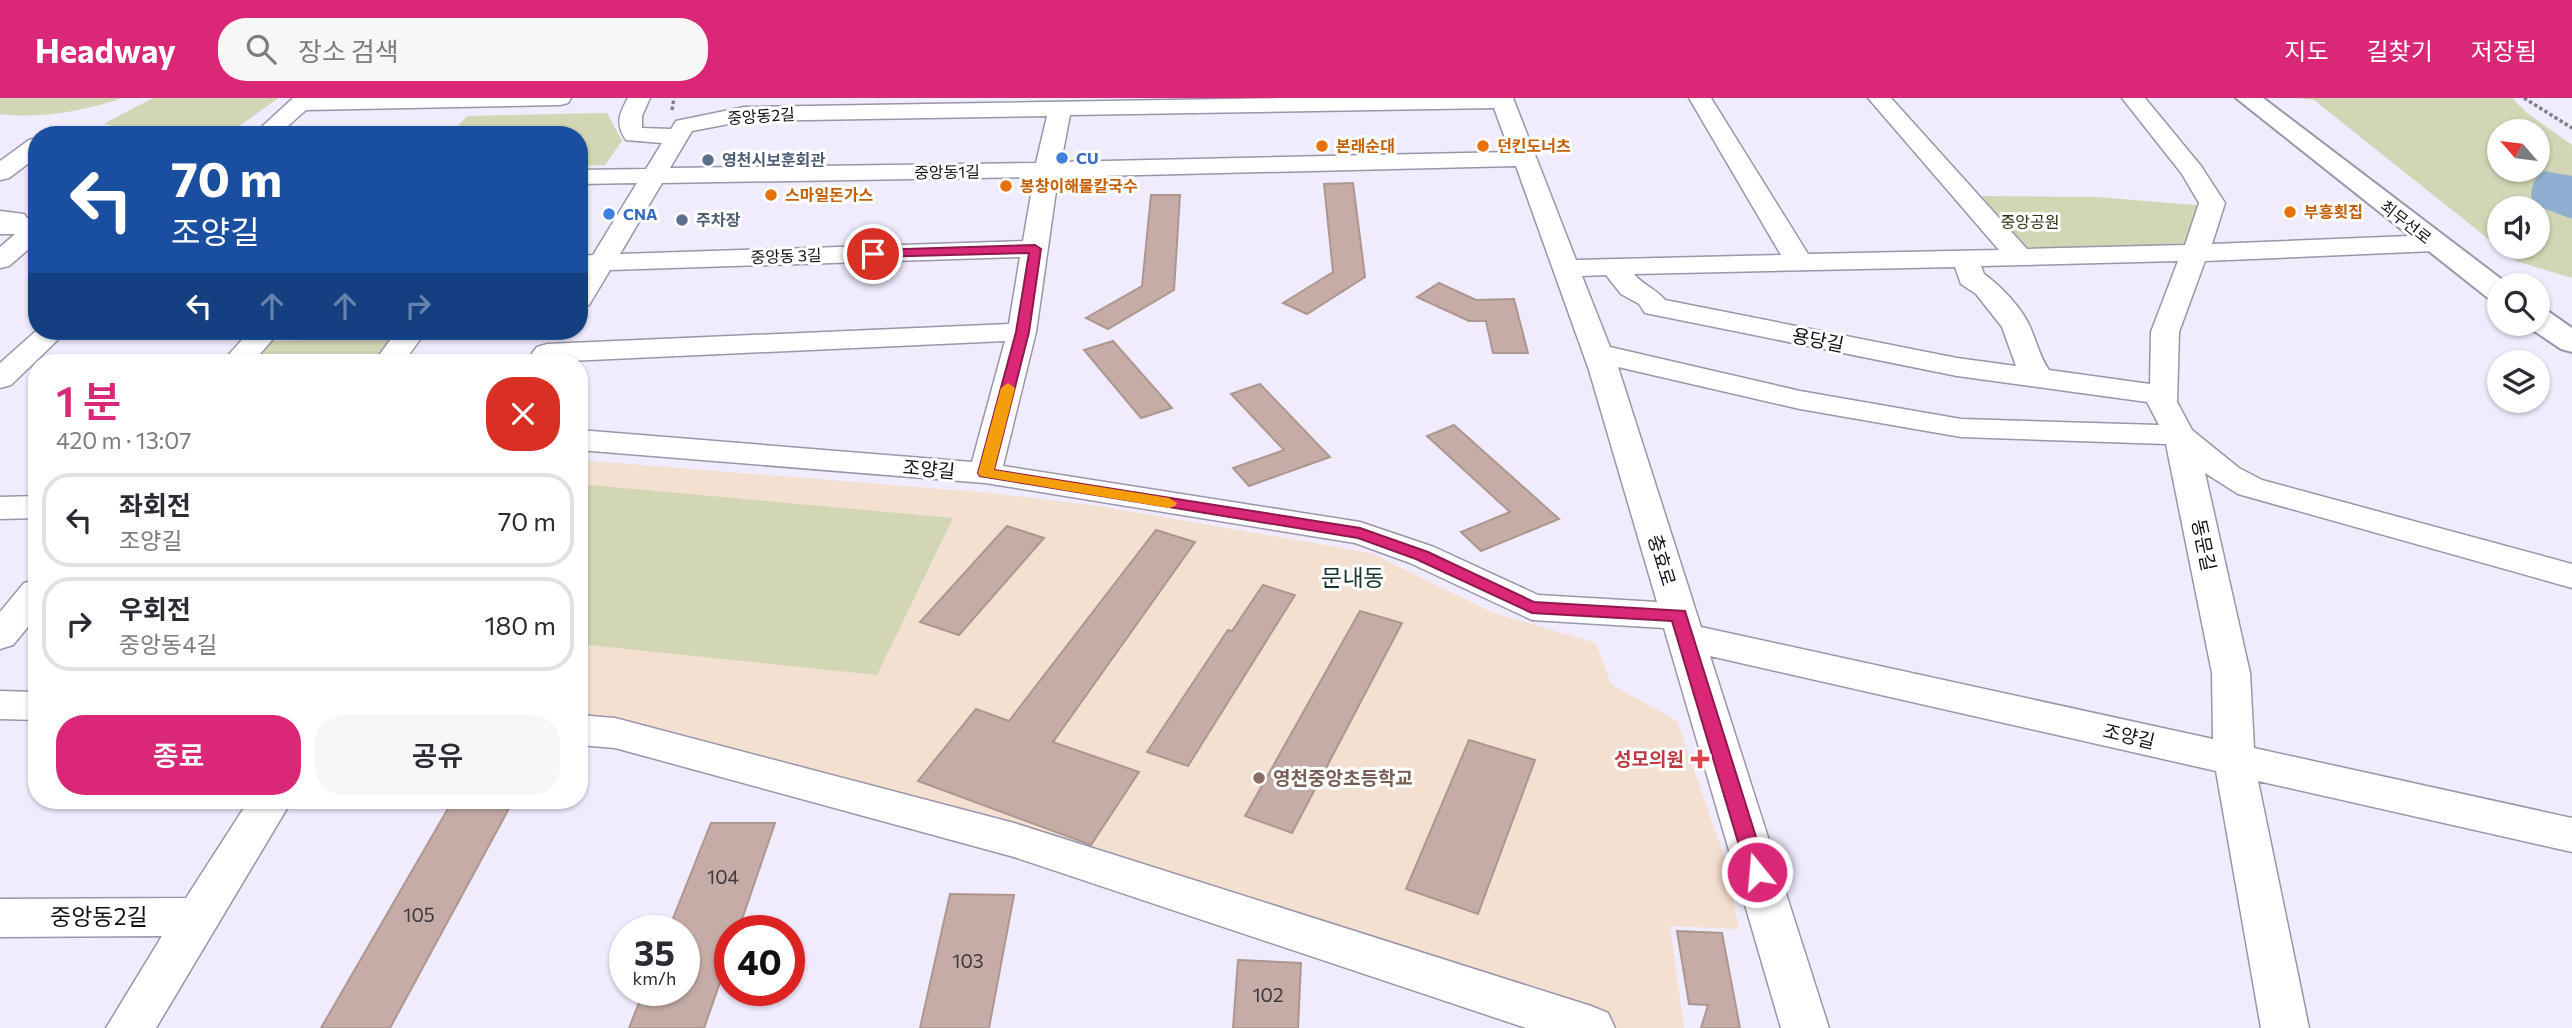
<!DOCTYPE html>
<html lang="ko">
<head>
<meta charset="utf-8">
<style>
	body { margin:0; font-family:Commissioner,"Noto Sans KR",sans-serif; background:#f7f7f7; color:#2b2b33; height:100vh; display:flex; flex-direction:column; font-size:26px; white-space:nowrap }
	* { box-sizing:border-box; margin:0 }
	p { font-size:23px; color:#7c7c81 }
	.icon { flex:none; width:38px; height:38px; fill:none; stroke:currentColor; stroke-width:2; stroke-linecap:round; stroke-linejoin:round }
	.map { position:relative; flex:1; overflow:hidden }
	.panel { position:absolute; left:28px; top:256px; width:560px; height:455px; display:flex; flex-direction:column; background:#fff; border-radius:28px; box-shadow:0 2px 5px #0004 }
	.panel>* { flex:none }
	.banner { position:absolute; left:28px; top:28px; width:560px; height:214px; border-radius:28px; box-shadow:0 2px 5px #0004; background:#1a4fa0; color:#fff; overflow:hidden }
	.needle { width:46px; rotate:298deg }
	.controls { position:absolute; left:2487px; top:21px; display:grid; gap:14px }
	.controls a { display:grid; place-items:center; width:63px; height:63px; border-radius:50%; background:#fff; box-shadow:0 2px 5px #0004; font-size:35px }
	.speed { position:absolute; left:609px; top:817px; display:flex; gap:14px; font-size:35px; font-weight:700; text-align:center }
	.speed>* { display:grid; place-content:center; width:91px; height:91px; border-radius:50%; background:#fff; box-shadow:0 2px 5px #0004; line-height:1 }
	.speed small { font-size:18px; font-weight:400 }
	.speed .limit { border:10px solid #d22; background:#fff; color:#111 }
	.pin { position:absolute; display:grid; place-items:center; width:60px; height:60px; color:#fff; margin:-30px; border:4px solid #fff; border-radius:50%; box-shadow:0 2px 7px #0007 }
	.me { position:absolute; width:77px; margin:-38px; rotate:343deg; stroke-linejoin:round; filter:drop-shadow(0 0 5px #0008) }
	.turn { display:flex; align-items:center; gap:24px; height:147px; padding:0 28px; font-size:32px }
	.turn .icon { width:91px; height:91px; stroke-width:2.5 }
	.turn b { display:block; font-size:49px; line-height:60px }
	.lanes { display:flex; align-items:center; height:66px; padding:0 28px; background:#0003; justify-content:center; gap:35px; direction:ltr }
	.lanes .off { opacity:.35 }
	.round { display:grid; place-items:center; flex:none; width:74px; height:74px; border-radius:28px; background:#f7f7f7 }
	.head { display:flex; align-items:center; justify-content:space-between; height:119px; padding:0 28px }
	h1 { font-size:42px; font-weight:600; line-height:52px; color:#db2777 }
	.cta { display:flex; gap:14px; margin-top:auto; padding:14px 28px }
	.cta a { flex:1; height:80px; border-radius:28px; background:#db2777; color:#fff; font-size:28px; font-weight:600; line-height:80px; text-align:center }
	.cta a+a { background:#f7f7f7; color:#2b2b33 }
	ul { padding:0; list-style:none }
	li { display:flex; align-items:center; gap:21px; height:94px; margin:0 14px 10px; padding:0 14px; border:4px solid #e1e1e2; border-radius:28px }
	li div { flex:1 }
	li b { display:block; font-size:26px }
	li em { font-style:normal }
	header { display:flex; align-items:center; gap:42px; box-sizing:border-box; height:98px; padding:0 35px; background:#db2777; color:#fff }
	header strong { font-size:33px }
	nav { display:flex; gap:38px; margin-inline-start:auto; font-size:24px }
	.search { width:490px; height:63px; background:#f7f7f7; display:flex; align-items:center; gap:18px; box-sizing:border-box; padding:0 24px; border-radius:28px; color:#7c7c81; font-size:26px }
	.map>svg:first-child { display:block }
</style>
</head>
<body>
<header>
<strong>Headway</strong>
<div class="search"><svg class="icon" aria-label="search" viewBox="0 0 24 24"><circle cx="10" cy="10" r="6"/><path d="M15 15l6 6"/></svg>장소 검색</div>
<nav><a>지도</a><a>길찾기</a><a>저장됨</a></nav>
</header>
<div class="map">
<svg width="2572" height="930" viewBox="0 0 2572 930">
	<rect width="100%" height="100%" fill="#f0ebfd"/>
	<path fill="#f4e0d1" d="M 579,362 L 992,395 L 1099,408 L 1371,455 L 1491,514 L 1596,545 L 1611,586 L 1677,623 L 1724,758 L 1739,831 L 1670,828 L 1684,930 L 1619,930 L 1024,732 L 579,625 Z"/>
	<path fill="#d2d6b5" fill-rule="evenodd" d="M 0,0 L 122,0 C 85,13 39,21 0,16 Z
		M 153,0 L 278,0 L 227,37 L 160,37 L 103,26 Z
		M 2295,0 L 2512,0 L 2527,15 L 2572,47 L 2572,180 L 2516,163 L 2314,2 ZM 2499,33 L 2538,33 L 2538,72 L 2499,72 ZM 2499,110 L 2538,110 L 2538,149 L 2499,149 Z
		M 607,15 L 622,43 L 605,67 L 579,68 L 579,37 L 450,37 L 467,18 Z
		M 1972,98 L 2097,99 L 2207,108 L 2196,145 L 2020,152 Z
		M 393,239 L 376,264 L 251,264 L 270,243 Z
		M 579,386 L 953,420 L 877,577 L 579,546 Z"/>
	<path fill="#90aed0" d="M 2544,73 L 2572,78 L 2572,121 L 2532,106 C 2530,92 2532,82 2544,73 Z"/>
	<path fill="#c5aca6" stroke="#ae9690" stroke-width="2" d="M 1353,85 L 1365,179 L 1307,216 L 1283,205 L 1333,174 L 1324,86 Z
		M 1151,97 L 1180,97 L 1174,192 L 1108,231 L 1086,220 L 1142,188 Z
		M 1439,185 L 1476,202 L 1514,201 L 1528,255 L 1493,255 L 1486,223 L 1469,223 L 1417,199 Z
		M 1113,243 L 1172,310 L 1141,320 L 1084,252 Z
		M 1260,286 L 1330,359 L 1249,388 L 1233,370 L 1284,352 L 1231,296 Z
		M 1454,327 L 1559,421 L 1481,453 L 1461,434 L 1510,414 L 1427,338 Z
		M 1007,428 L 1044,440 L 959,537 L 920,524 Z
		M 1156,432 L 1195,444 L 1053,644 L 1139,674 L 1091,747 L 918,683 L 976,611 L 1009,623 Z
		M 1263,487 L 1295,497 L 1188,668 L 1147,654 L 1228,532 L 1232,533 Z
		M 1360,513 L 1402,525 L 1292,735 L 1245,718 Z
		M 1469,642 L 1535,662 L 1478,816 L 1406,791 Z
		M 453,702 L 513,703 L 390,930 L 321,930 Z
		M 711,725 L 775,725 L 738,833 L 730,833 L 730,856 L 704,930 L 629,930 L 644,892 L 684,892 L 684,833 L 668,833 Z
		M 950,796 L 1014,797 L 989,930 L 920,930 Z
		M 1677,833 L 1722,835 L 1740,930 L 1701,930 L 1708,907 L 1689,906 Z
		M 1238,862 L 1301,865 L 1298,930 L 1233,930 Z"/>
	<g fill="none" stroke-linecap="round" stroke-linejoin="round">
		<defs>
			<path id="minor" d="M 293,0 L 571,0 L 568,5 L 560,7 L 306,12 L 278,37 L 253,37 Z
				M 628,0 L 650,0 L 642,18 L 642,30 L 671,31 L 676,23 L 744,9 L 1285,0 L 1513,0 L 1576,162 L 1781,157 L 1689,0 L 1711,0 L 1808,156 L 1999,152 L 1868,0 L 1891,0 L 2027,151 L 2185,147 L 2199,105 L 2182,76 L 2122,0 L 2145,0 L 2201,68 L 2225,105 L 2212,146 L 2434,137 L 2443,139 L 2447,145 L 2443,151 L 2434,153 L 2205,163 L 2179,234 L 2177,304 L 2192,332 L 2239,370 L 2262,382 L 2572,466 L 2572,490 L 2238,396 L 2205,375 L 2250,575 L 2254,650 L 2572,720 L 2572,754 L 2258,683 L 2309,930 L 2261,930 L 2216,673 L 1710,558 L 1829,930 L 1781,930 L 1664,530 L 1532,522 L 1410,465 L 1355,445 L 985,385 L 579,352 L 579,332 L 972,364 L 1005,243 L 547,264 L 537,261 L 532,255 L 537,249 L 547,246 L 1009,226 L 1020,159 L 610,172 L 589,207 L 579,209 L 579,178 L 583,173 L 579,172 L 579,158 L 593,157 L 637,85 L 579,86 L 579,72 L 646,71 L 662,45 L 626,42 C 615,26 619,16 628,0 ZM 1494,10 L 1510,54 L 1061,64 L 1070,17 ZM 1047,18 L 1036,65 L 670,70 L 692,33 L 744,23 ZM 1516,68 L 1589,272 L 1657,504 L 1538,497 L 1434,449 L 1360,424 L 1003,368 L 1036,234 L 1058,79 ZM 1034,79 L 1023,143 L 620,156 L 662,85 ZM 2178,163 L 2151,234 L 2150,286 L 2049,272 C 2040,259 2037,245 2031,231 C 2023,211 2001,188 1984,176 L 1981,168 ZM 1955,169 L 1961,186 L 1976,196 L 2002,229 L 2016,268 L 1957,260 L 1665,202 C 1656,191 1643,187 1634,176 ZM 1606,177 L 1621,196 L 1639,206 L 1645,215 L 1957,278 L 2147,304 L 2159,327 L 1961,321 L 1800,293 L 1610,249 L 1582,178 ZM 1618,269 L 1800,311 L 1961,339 L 2166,346 L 2212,575 L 2213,641 L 1701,529 Z
				M 37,40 L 37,59 L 9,80 L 0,82 L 0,63 L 29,42 Z
				M 0,113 L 24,116 L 27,120 L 37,119 L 37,144 L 9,168 L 0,170 L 0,149 L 15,136 L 0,136 Z
				M 37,232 L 67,233 L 11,287 L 0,290 L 0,265 Z
				M 250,233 L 280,233 L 253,264 L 222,264 Z
				M 397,233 L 426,233 L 404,264 L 374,264 Z
				M 37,398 L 37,420 L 0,421 L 0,399 Z
				M 37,482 L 37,518 L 13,547 L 0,551 L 0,514 L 24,485 Z
				M 0,593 L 37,594 L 37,622 L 0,621 Z
				M 579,617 L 615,620 L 1014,725 L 1591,908 L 1608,915 L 1615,930 L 1526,930 L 1014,759 L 615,650 L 579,647 Z
				M 249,702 L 292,702 L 156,930 L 106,930 L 162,838 L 0,839 L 0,801 L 186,800 Z"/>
			<path id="major" d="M 2236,0 L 2263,0 L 2509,187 L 2499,187 L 2499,203 L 2488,200 Z
				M 2538,212 L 2549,214 L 2572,230 L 2572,254 L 2561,251 L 2527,228 L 2526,226 L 2538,226 Z"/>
		</defs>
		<use href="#minor" stroke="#9a95a9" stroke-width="3"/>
		<use href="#major" stroke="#9a95a9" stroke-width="4"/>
		<path stroke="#817e8a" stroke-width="3.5" stroke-dasharray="3.5 2.5" stroke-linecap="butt" d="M 2524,0 L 2572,30
			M 672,12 L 674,0"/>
		<use href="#minor" fill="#fff" fill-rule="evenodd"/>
		<use href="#major" fill="#fff" fill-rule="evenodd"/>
	</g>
	<path fill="#db2777" stroke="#8e194d" stroke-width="2" d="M 1035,147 L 1041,151 L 1029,234 L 994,372 L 1360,430 L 1428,454 L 1534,504 L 1685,513 L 1767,774 L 1764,779 L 1757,782 L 1750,779 L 1747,774 L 1672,523 L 1532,515 L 1416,461 L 1358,440 L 980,378 L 978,375 L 1016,234 L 1029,155 L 873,159 L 867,156 L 873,152 Z"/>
	<path fill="#f59e0b" d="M 1008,285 L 1015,290 L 994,372 L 1169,400 L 1177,405 L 1175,408 L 1169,410 L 980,378 L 978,375 L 1001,290 Z"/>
	<g fill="#e8710a" stroke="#fff" stroke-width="2.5">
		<circle cx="1322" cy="48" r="7"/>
		<circle cx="1483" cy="48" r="7"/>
		<circle cx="1006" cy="88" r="7"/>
		<circle cx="771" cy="97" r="7"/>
		<circle cx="2290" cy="114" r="7"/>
	</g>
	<g fill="#3f7fe0" stroke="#fff" stroke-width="2.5">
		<circle cx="1062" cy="60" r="7"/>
		<circle cx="609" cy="116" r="7"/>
	</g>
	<g fill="#5c6f8a" stroke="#fff" stroke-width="2.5">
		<circle cx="708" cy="62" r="7"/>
		<circle cx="682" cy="122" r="7"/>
	</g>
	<path fill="#e0444e" stroke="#fff" stroke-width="2.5" d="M1696.5 650.5h7v7h7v7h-7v7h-7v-7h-7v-7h7z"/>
	<circle fill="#8d6e63" stroke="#fff" stroke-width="2.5" cx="1259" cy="680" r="7"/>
	<g text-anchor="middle" stroke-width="6" stroke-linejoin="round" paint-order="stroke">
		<g font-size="16" fill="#110f16" stroke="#fff">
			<text transform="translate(761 18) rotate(-4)" y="6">중앙동2길</text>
			<text transform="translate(947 74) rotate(-1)" y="6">중앙동1길</text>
			<text transform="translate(2406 124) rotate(38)" y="6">최무선로</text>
			<text transform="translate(786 158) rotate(-2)" y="6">중앙동 3길</text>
		</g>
		<g font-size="16" font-weight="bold" fill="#c56008" stroke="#fff" text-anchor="start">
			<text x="1336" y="54">본래순대</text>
			<text x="1497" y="54">던킨도너츠</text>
			<text x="1020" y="94">봉창이해물칼국수</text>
			<text x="785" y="103">스마일돈가스</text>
			<text x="2304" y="120">부흥횟집</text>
		</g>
		<g font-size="16" font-weight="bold" fill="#366cbe" stroke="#fff" text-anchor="start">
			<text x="1076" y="66">CU</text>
			<text x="623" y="122">CNA</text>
		</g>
		<g font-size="16" font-weight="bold" fill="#4e5e75" stroke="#fff" text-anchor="start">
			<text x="722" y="68">영천시보훈회관</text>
			<text x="696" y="128">주차장</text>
		</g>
		<g font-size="16" fill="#2e300c" stroke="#fff">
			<text x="2030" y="130">중앙공원</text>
		</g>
		<g font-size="19" fill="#110f16" stroke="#fff">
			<text transform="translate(1818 242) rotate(11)" y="7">용당길</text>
			<text transform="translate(929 371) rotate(5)" y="7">조양길</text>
			<text transform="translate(2204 447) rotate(78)" y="7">동문길</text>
			<text transform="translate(1662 462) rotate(73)" y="7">충효로</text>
			<text transform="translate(2129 638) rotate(13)" y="7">조양길</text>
		</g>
		<g font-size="19" font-weight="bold" fill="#be3a42" stroke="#fff" text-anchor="end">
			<text x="1684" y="668">성모의원</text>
		</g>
		<g font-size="19" font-weight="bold" fill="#785e54" stroke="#fff" text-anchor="start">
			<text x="1273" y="687">영천중앙초등학교</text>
		</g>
		<g font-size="19" fill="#3e363a">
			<text x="723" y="786">104</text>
			<text x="419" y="824">105</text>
			<text x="968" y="870">103</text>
			<text x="1268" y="904">102</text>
		</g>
		<g font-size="23" fill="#17362f" stroke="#fff">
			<text x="1353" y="488">문내동</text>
		</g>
		<g font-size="23" fill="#110f16" stroke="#fff">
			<text x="99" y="827">중앙동2길</text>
		</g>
	</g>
</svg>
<div class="controls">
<a><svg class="needle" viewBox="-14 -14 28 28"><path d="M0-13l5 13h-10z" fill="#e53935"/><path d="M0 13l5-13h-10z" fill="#7c7c81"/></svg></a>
<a><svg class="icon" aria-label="sound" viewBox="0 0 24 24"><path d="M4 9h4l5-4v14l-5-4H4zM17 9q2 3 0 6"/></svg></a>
<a><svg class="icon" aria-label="search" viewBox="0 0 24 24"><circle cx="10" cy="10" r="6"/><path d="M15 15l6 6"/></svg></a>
<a><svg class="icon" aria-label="layers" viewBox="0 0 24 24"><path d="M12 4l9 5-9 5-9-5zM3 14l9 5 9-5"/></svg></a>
</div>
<div class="speed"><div>35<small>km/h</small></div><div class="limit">40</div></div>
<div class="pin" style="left:873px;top:156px;background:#d93025"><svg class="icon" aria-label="arrive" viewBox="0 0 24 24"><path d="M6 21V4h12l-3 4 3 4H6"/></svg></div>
<svg class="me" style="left:1757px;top:774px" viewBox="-20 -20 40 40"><circle r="17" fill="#db2777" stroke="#fff" stroke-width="3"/><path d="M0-11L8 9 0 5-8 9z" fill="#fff"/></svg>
<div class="banner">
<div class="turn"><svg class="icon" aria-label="left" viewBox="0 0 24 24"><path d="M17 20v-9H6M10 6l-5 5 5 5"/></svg><div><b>70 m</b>조양길</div></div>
<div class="lanes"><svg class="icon" aria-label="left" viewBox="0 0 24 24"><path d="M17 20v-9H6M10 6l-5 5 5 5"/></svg><svg class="icon off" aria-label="ahead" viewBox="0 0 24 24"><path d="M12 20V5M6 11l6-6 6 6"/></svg><svg class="icon off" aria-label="ahead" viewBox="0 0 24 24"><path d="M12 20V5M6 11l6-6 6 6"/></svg><svg class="icon off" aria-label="right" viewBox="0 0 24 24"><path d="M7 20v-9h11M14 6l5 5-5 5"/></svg></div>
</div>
<section class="panel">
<div class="head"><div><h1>1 분</h1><p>420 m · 13:07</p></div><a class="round" style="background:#d93025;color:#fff"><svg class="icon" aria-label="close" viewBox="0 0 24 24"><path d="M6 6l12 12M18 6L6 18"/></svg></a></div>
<ul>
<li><svg class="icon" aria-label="left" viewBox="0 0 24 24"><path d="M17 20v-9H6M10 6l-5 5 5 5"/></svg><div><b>좌회전</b><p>조양길</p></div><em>70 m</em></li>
<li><svg class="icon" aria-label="right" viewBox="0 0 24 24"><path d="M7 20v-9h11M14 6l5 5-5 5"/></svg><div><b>우회전</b><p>중앙동4길</p></div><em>180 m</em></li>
</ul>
<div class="cta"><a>종료</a><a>공유</a></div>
</section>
</div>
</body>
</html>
